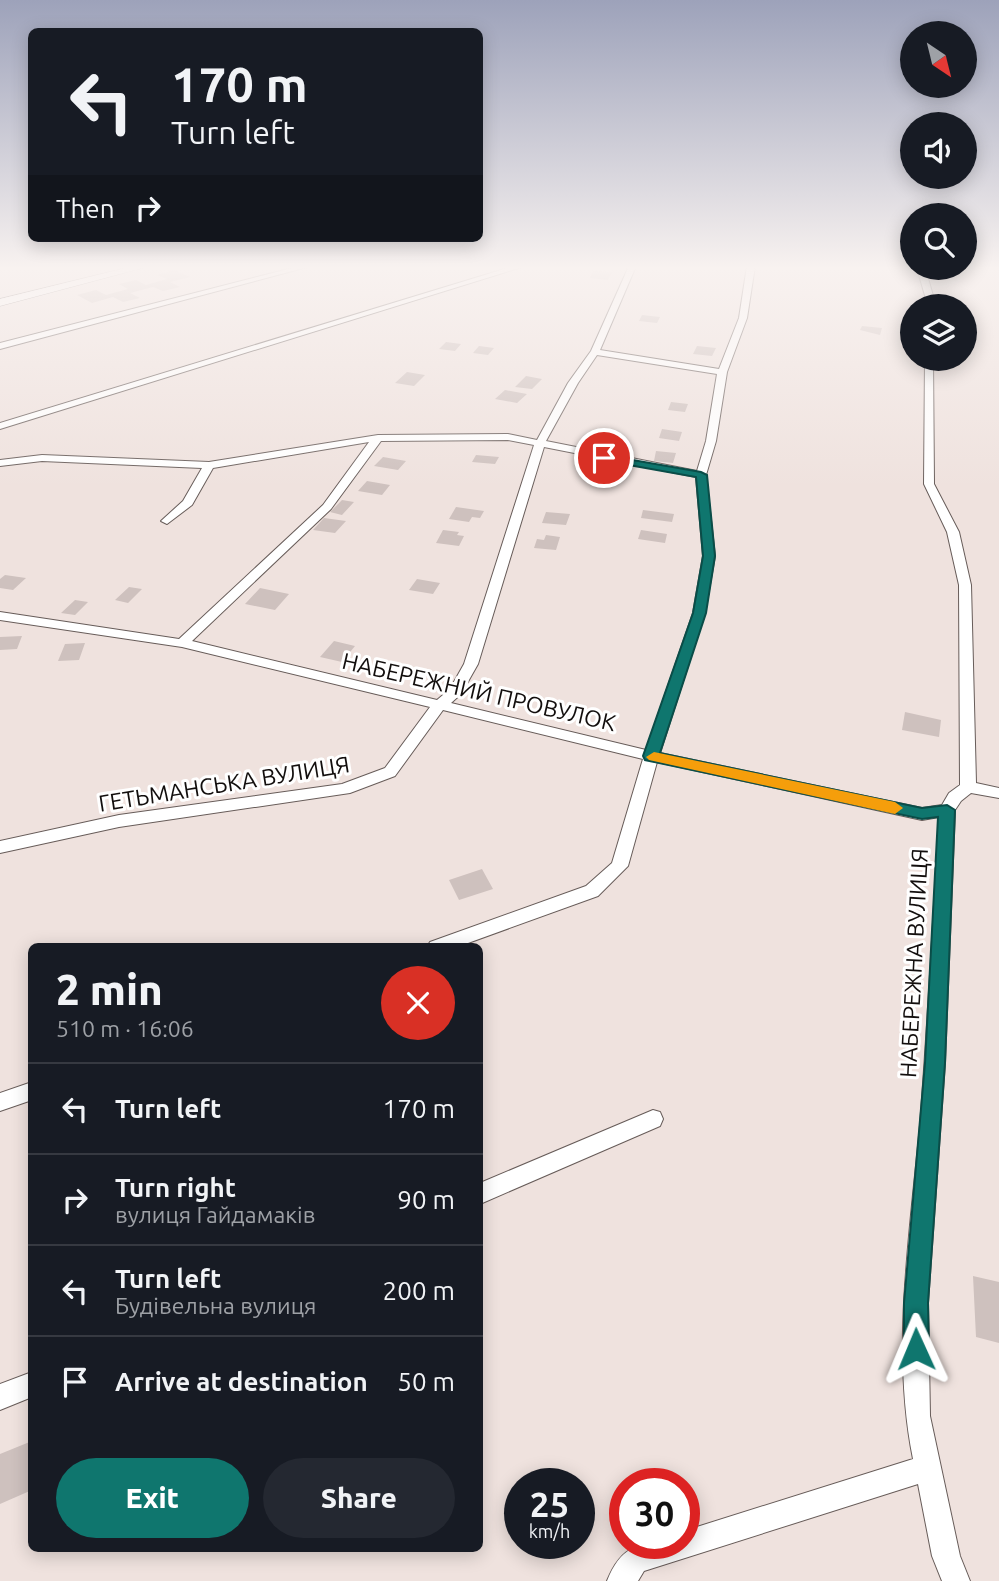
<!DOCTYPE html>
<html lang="en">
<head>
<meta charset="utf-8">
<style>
	body { margin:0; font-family:Ubuntu,sans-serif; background:#242831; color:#f1f3f6; height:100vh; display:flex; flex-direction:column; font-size:26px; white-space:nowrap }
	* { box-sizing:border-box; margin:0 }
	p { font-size:23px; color:#9ea1a6 }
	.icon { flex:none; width:38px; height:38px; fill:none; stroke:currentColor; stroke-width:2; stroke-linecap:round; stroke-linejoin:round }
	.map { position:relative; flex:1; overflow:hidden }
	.panel { position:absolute; left:28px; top:943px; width:455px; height:609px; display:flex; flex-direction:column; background:#171b24; border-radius:10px; box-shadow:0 4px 18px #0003 }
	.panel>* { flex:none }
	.banner { position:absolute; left:28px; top:28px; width:455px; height:214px; border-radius:10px; box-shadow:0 4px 18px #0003; background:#171b24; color:#f1f3f6; overflow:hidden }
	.needle { width:46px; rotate:145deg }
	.fabs { position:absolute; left:900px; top:21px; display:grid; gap:14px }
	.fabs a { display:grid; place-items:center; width:77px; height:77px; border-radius:50%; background:#171b24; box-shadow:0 4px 18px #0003; font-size:35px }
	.speed { position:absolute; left:504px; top:1468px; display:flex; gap:14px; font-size:35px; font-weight:700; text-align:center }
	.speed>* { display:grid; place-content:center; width:91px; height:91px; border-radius:50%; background:#171b24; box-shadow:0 4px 18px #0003; line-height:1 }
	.speed small { font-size:18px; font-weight:400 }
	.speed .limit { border:10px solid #d22; background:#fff; color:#111 }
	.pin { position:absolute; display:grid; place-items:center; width:60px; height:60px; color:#fff; margin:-30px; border:4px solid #fff; border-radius:50%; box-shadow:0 2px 7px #0007 }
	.me { position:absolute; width:77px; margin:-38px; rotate:359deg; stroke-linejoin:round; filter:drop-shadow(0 0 5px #0008) }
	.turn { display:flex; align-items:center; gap:24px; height:147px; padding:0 28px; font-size:32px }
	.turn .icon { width:91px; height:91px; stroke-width:2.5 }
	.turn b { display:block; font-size:49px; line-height:60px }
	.then { display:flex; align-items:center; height:66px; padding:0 28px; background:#0003; gap:14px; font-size:26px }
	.round { display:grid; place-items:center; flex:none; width:74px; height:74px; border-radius:37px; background:#242831 }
	.overview { display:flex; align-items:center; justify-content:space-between; height:119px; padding:0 28px }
	h1 { font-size:42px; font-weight:800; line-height:52px }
	.primary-button { display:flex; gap:14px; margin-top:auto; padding:14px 28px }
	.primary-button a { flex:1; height:80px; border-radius:42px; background:#0f766e; color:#fff; font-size:28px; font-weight:800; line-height:80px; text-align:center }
	.primary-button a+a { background:#242831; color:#f1f3f6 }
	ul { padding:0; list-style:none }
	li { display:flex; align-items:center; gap:21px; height:91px; padding:0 28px; border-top:2px solid #363941 }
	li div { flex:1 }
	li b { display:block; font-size:26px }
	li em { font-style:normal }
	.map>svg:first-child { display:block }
</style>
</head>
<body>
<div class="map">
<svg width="999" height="1581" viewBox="0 0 999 1581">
	<rect width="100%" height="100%" fill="#efe2de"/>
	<path fill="#cec1be" d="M 174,270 L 190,277 L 170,282 L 180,287 L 163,291 L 153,287 L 130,293 L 140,298 L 123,302 L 113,297 L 92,303 L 77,295 L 96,290 L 106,295 L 128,289 L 119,284 L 136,280 L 146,285 L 167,279 L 157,275 Z
		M 593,271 L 612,272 L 608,280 L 590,278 Z
		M 642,315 L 660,317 L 657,323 L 639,321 Z
		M 862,326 L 882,328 L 880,335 L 860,330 Z
		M 446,342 L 461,344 L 455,351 L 439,349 Z
		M 479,346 L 494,348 L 488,355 L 473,353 Z
		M 697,346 L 716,348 L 712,356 L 693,354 Z
		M 407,372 L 425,375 L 414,386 L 395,383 Z
		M 526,376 L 542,379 L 532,389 L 515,387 Z
		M 505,390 L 527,394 L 517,403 L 495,399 Z
		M 671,402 L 688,404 L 685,412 L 668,410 Z
		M 662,429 L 682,432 L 679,441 L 659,438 Z
		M 656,451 L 676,453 L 673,463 L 654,461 Z
		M 476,455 L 499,457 L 495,464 L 472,462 Z
		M 383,457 L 406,461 L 398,470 L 374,466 Z
		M 367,481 L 390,485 L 382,495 L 358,491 Z
		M 342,500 L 354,502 L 342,515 L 330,512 Z
		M 456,507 L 484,511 L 480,518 L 472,517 L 469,522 L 449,519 Z
		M 643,510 L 674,514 L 672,522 L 641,518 Z
		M 546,512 L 570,514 L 566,525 L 542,523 Z
		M 324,518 L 346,521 L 335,533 L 313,530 Z
		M 443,530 L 459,532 L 457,535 L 464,536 L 459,546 L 436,543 Z
		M 641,530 L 667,534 L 665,543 L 638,539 Z
		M 546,535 L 560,537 L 556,550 L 534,548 L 537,539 L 544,540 Z
		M 5,575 L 26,578 L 13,590 L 0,588 L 0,579 Z
		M 417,579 L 440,583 L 433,594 L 409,590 Z
		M 129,587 L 142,589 L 128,603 L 115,600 Z
		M 260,588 L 289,594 L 275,610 L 245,604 Z
		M 75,600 L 88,602 L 75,615 L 61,613 Z
		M 22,636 L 17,649 L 0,650 L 0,637 Z
		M 334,641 L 355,646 L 342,662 L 320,657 Z
		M 85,643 L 79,660 L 58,661 L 65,644 Z
		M 905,712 L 941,720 L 939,737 L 902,730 Z
		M 482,869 L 493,889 L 459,900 L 449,880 Z
		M 973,1276 L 999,1282 L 999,1343 L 976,1337 Z
		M 32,1441 L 32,1490 L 0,1504 L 0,1454 Z"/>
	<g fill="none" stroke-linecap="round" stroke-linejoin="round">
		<defs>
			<path id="street" d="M 300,266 L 311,266 L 0,349 L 0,343 Z
				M 514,266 L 525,266 L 0,429 L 0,423 Z
				M 629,266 L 636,266 L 600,350 L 719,369 L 739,318 L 747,266 L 755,266 L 747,318 L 727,372 L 716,441 L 706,475 L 715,556 L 705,613 L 660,753 L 922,808 L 942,805 L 949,793 L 960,785 L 959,585 L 947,532 L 924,484 L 925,359 L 933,359 L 934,484 L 959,532 L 971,585 L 976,783 L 999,788 L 999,798 L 971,793 L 961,801 L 955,810 L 945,1063 L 928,1303 L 930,1416 L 960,1556 L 970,1581 L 942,1581 L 932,1556 L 918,1484 L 644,1571 L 638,1581 L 607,1581 C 624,1539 644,1544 684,1544 L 684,1531 L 913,1459 C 891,1350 910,1235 920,1125 C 928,1023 933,920 939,817 L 922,820 L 657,762 L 628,866 L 598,896 L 457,947 L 427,947 L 430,942 L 586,886 L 612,863 L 643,759 L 443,710 L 395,776 L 350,793 L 119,827 L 0,853 L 0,841 L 119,815 L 342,784 L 385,768 L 430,707 L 182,647 L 0,620 L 0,612 L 179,639 L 323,505 L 369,442 L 213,468 L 192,505 L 167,524 L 161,521 L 183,501 L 202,468 L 42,461 L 0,466 L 0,460 L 42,455 L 209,462 L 378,435 L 508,434 L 537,440 L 568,383 L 591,351 ZM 597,355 L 717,374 L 706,441 L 697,471 L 546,441 L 578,383 ZM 508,440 L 534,445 L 464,664 L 450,689 L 437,700 L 192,641 L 331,509 L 381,441 ZM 544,447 L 696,477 L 703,556 L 693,613 L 646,750 L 451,703 L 461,694 L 478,664 Z
				M 917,268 L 925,268 L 936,306 L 928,306 Z
				M 32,1082 L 32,1100 L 0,1111 L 0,1093 Z
				M 653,1110 L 660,1112 L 663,1119 L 660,1126 L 480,1204 L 480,1183 Z
				M 32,1372 L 32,1397 L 0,1410 L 0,1384 Z"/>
			<path id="secondary" d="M 134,266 L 150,266 L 0,306 L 0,299 Z"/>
		</defs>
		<use href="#street" stroke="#675c59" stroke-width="2"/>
		<use href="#secondary" stroke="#675c59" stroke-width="1"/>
		<use href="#street" fill="#fff" fill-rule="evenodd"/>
		<use href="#secondary" fill="#fff" fill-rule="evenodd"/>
	</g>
	<linearGradient id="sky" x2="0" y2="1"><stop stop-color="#9da2ba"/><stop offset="0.55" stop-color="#f8f2f0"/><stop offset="1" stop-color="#f8f2f0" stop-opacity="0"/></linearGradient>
	<rect width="999" height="487" fill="url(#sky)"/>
	<path fill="#0f766e" stroke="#0a4d48" stroke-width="2" d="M 604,455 L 701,472 L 707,475 L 715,556 L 706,613 L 660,753 L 922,808 L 947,805 L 955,810 L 945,1063 L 928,1303 L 929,1349 L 925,1357 L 916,1361 L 907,1357 L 904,1349 L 904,1303 L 925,1063 L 938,817 L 922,819 L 645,760 L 643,756 L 693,613 L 703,556 L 696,477 L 601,460 L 599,458 Z"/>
	<path fill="#f59e0b" d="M 654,752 L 895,802 L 903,808 L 895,814 L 649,760 L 646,757 Z"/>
	<g text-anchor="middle" stroke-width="6" stroke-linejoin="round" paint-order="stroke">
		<g font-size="23" fill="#120e0d" stroke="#fff">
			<text transform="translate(479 692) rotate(13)" y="8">НАБЕРЕЖНИЙ ПРОВУЛОК</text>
			<text transform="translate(224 784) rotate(-9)" y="8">ГЕТЬМАНСЬКА ВУЛИЦЯ</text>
			<text transform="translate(914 963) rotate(-87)" y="8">НАБЕРЕЖНА ВУЛИЦЯ</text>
		</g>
	</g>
</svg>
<div class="fabs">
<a><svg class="needle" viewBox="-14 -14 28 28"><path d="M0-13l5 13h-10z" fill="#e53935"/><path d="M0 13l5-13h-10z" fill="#9ea1a6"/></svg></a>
<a><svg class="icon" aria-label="sound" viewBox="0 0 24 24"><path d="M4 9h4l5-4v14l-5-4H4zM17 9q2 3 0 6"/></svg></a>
<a><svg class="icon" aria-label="search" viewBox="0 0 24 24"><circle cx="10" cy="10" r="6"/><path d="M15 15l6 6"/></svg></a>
<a><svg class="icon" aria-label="layers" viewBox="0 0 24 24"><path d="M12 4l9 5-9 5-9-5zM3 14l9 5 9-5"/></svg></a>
</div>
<div class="speed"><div>25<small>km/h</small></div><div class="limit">30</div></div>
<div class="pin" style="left:604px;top:458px;background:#d93025"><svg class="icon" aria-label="arrive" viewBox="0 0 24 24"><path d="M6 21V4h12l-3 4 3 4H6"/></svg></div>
<svg class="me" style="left:916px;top:1349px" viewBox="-20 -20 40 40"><path d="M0-17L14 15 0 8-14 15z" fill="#0f766e" stroke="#fff" stroke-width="4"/></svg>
<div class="banner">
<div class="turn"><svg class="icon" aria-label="left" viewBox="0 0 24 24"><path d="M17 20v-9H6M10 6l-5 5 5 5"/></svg><div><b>170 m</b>Turn left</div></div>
<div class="then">Then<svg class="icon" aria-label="right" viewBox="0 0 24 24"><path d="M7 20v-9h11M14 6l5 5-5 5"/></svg></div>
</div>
<section class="panel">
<div class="overview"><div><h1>2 min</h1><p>510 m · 16:06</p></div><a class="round" style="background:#d93025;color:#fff"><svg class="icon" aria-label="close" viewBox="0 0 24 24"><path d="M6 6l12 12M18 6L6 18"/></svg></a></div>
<ul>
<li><svg class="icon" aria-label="left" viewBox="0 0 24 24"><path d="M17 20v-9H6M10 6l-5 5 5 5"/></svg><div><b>Turn left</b></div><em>170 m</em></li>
<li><svg class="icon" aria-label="right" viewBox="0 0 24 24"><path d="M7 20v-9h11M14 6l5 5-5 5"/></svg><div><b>Turn right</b><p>вулиця Гайдамаків</p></div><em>90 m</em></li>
<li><svg class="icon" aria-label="left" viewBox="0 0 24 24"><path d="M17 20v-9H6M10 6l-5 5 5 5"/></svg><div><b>Turn left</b><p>Будівельна вулиця</p></div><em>200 m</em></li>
<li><svg class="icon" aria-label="arrive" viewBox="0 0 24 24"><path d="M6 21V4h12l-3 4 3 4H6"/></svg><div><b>Arrive at destination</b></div><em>50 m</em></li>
</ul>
<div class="primary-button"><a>Exit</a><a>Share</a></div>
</section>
</div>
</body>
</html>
